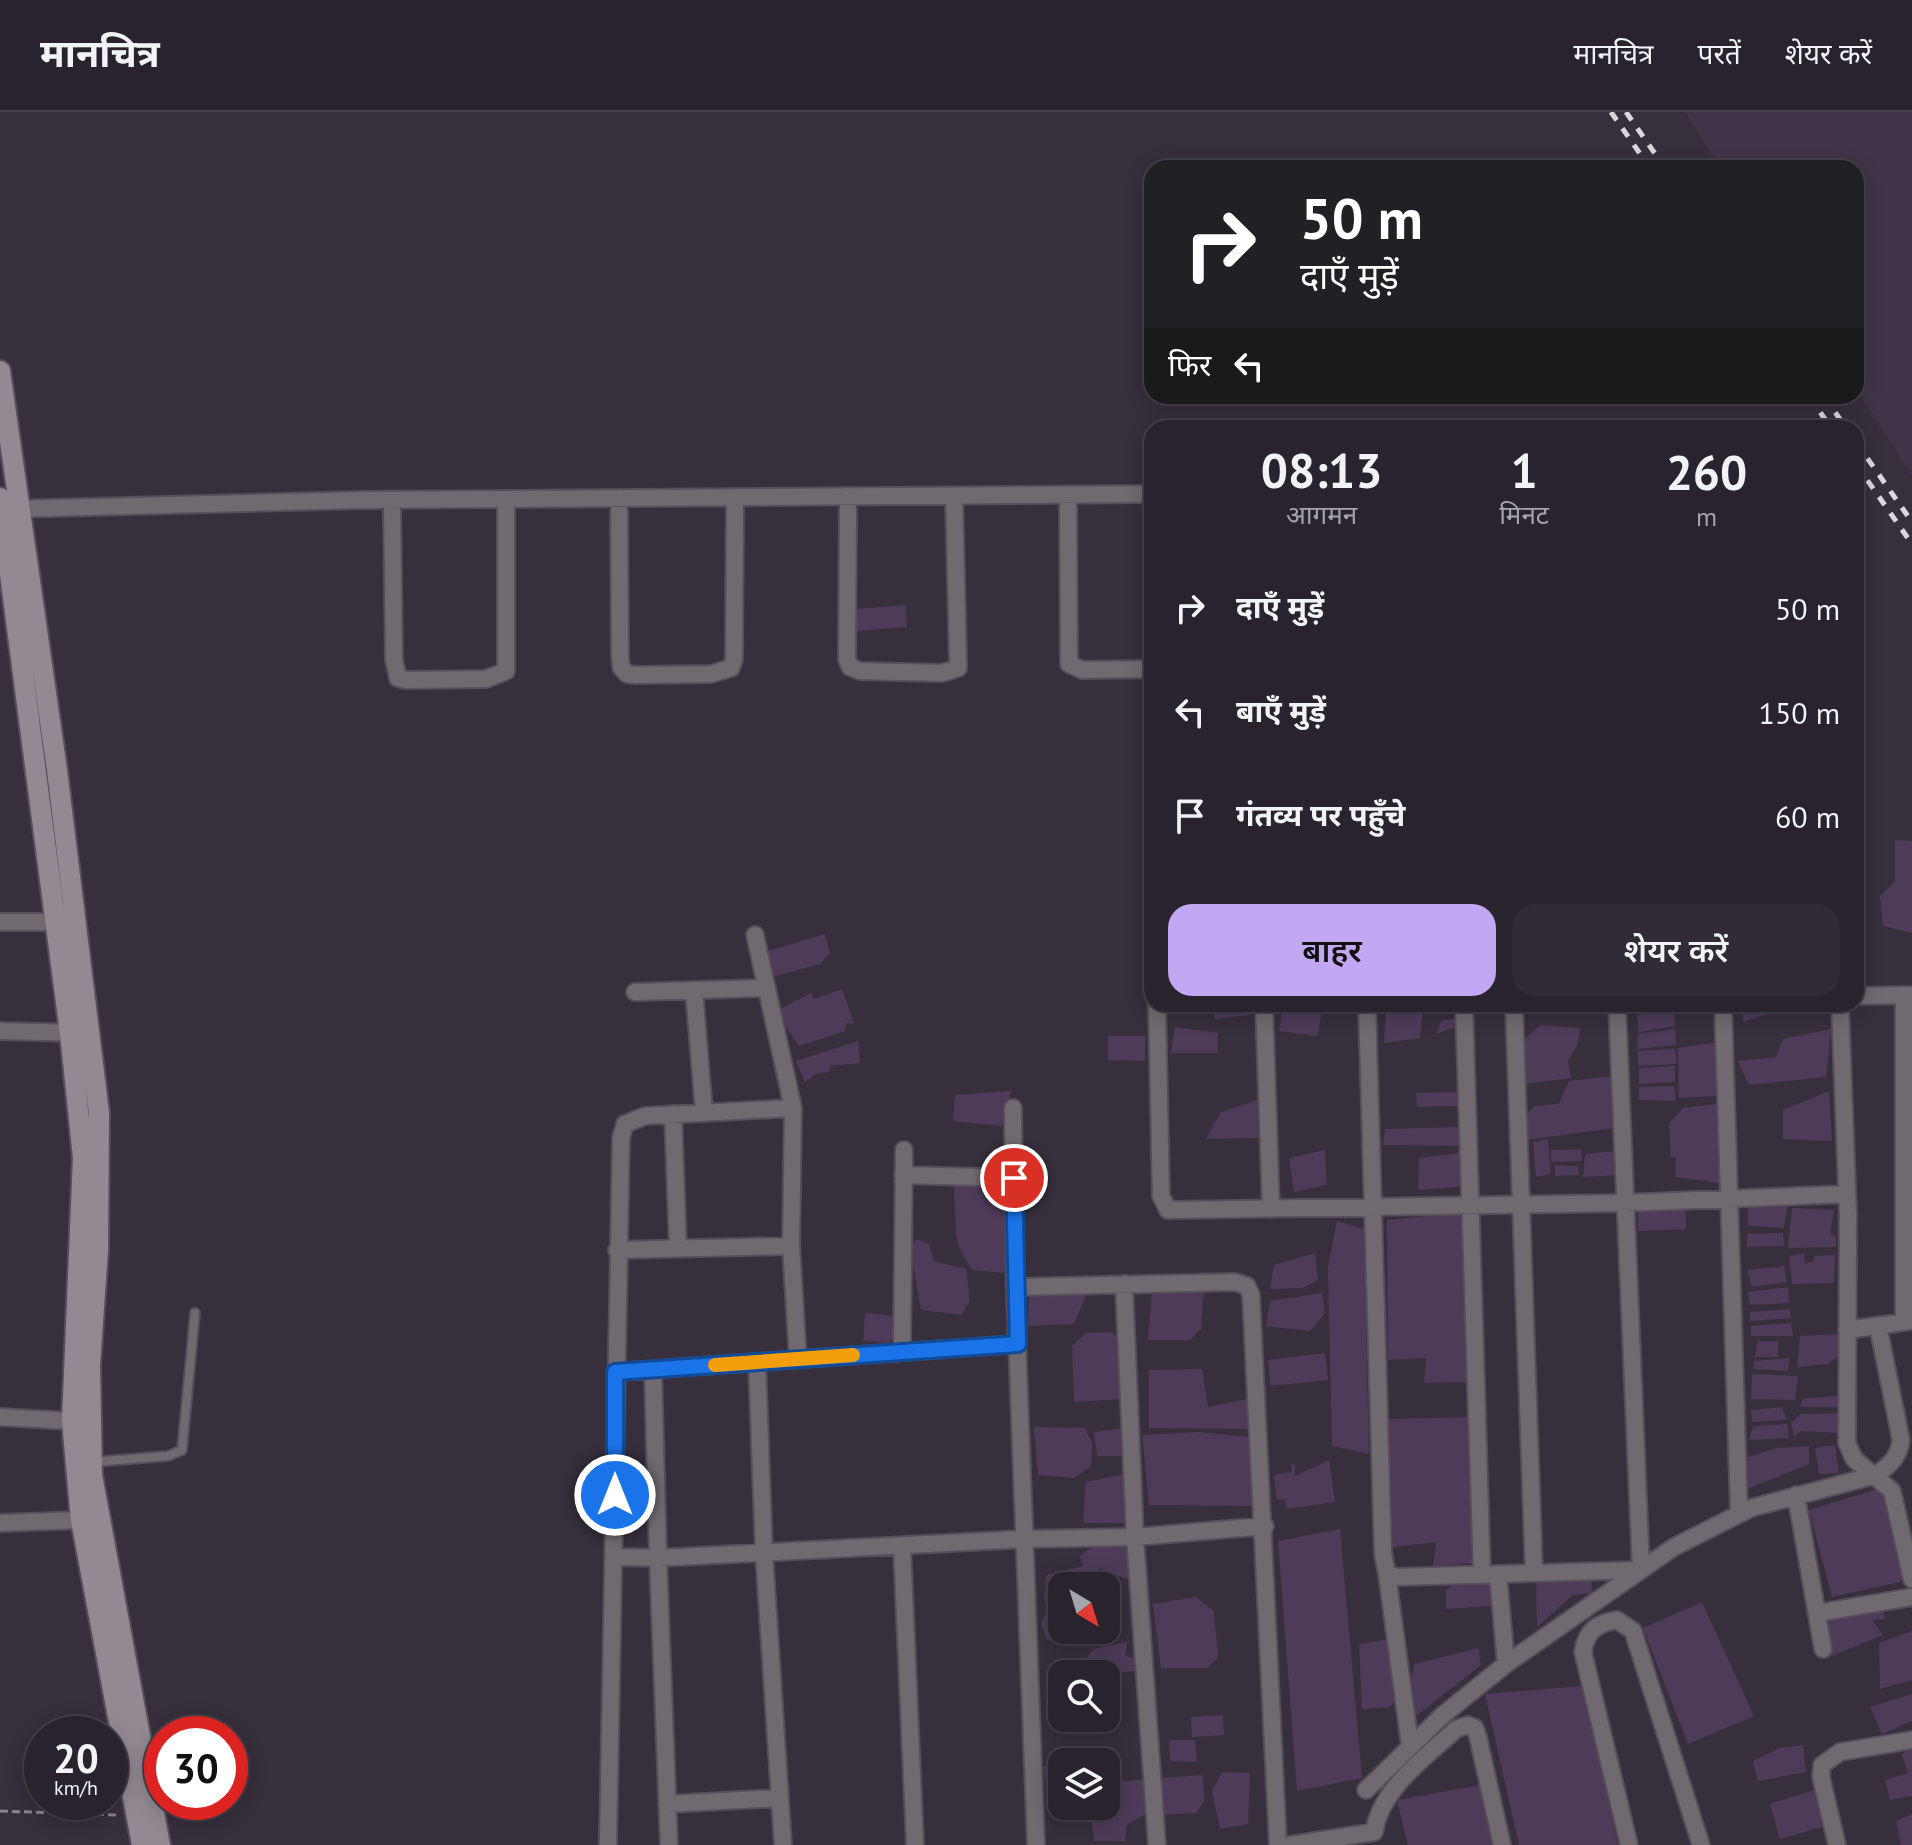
<!DOCTYPE html>
<html lang="hi">
<head>
<meta charset="utf-8">
<style>
	body { margin:0; font-family:"PT Sans","Noto Sans Devanagari",sans-serif; background:#312b35; color:#f1f3f6; height:100vh; display:flex; flex-direction:column; font-size:30px; white-space:nowrap }
	* { box-sizing:border-box; margin:0 }
	p { font-size:26px; color:#a5a4aa }
	.icon { flex:none; width:44px; height:44px; fill:none; stroke:currentColor; stroke-width:2; stroke-linecap:round; stroke-linejoin:round }
	.map { position:relative; flex:1; overflow:hidden }
	.drawer { position:absolute; left:1144px; top:308px; width:720px; height:592px; display:flex; flex-direction:column; background:#29232d; border-radius:24px; box-shadow:0 4px 20px #0003,0 0 0 2px #454049 }
	.drawer>* { flex:none }
	.banner { position:absolute; left:1144px; top:48px; width:720px; height:244px; border-radius:24px; box-shadow:0 4px 20px #0003,0 0 0 2px #454049; background:#202124; color:#fff; overflow:hidden }
	.needle { width:52px; rotate:142deg }
	.fabs { position:absolute; left:1048px; top:1460px; display:grid; gap:16px }
	.fabs a { display:grid; place-items:center; width:72px; height:72px; border-radius:16px; background:#29232d; box-shadow:0 4px 20px #0003,0 0 0 2px #454049; font-size:40px }
	.speed { position:absolute; left:24px; top:1604px; display:flex; gap:16px; font-size:40px; font-weight:700; text-align:center }
	.speed>* { display:grid; place-content:center; width:104px; height:104px; border-radius:50%; background:#29232d; box-shadow:0 4px 20px #0003,0 0 0 2px #454049; line-height:1 }
	.speed small { font-size:20px; font-weight:400 }
	.speed .limit { border:12px solid #d22; background:#fff; color:#111 }
	.pin { position:absolute; display:grid; place-items:center; width:68px; height:68px; color:#fff; margin:-34px; border:4px solid #fff; border-radius:50%; box-shadow:0 2px 8px #0007 }
	.me { position:absolute; width:88px; margin:-44px; rotate:0deg; stroke-linejoin:round; filter:drop-shadow(0 0 6px #0008) }
	.turn { display:flex; align-items:center; gap:28px; height:168px; padding:0 24px; font-size:36px }
	.turn .icon { width:104px; height:104px; stroke-width:2.5 }
	.turn b { display:block; font-size:56px; line-height:68px }
	.then { display:flex; align-items:center; height:76px; padding:0 24px; background:#0003; gap:16px; font-size:30px }
	.eta { display:flex; justify-content:space-evenly; align-items:center; height:136px; text-align:center }
	.eta b { font-size:48px; font-weight:600; line-height:56px }
	.action { display:flex; gap:16px; margin-top:auto; padding:16px 24px }
	.action a { flex:1; height:92px; border-radius:24px; background:#c2a7f2; color:#111; font-size:32px; font-weight:600; line-height:92px; text-align:center }
	.action a+a { background:#312b35; color:#f1f3f6 }
	ul { padding:0; list-style:none }
	li { display:flex; align-items:center; gap:24px; height:104px; padding:0 24px }
	li div { flex:1 }
	li b { display:block; font-size:30px }
	li em { font-style:normal }
	header { display:flex; align-items:center; gap:48px; box-sizing:border-box; height:112px; padding:0 40px; background:#29232d; border-bottom:2px solid #454049 }
	header strong { font-size:38px }
	nav { display:flex; gap:44px; margin-inline-start:auto; font-size:28px }
	.map>svg:first-child { display:block }
</style>
</head>
<body>
<header>
<strong>मानचित्र</strong>
<nav><a>मानचित्र</a><a>परतें</a><a>शेयर करें</a></nav>
</header>
<div class="map">
<svg width="1912" height="1733" viewBox="0 0 1912 1733">
	<rect width="100%" height="100%" fill="#372f3c"/>
	<path fill="#403548" d="M 1685,0 L 1912,0 L 1912,363 L 1856,277 L 1856,56 L 1720,56 Z"/>
	<path fill="#4e3b5a" d="M 906,493 L 907,515 L 856,519 L 855,497 Z
		M 1895,728 L 1912,729 L 1912,821 L 1883,814 L 1880,784 L 1895,770 Z
		M 825,822 L 830,841 L 820,852 L 772,865 L 768,839 Z
		M 842,877 L 854,912 L 846,911 L 845,919 L 799,934 L 776,899 L 811,881 L 814,887 Z
		M 1213,892 L 1248,892 L 1249,903 L 1215,907 Z
		M 1283,892 L 1322,894 L 1318,924 L 1279,919 Z
		M 1437,892 L 1459,892 L 1459,900 L 1438,902 Z
		M 1633,892 L 1677,892 L 1634,899 Z
		M 1743,892 L 1783,892 L 1780,898 L 1743,910 Z
		M 1423,895 L 1420,926 L 1384,931 L 1386,901 Z
		M 1674,899 L 1675,914 L 1639,920 L 1637,903 Z
		M 1457,907 L 1458,914 L 1436,922 L 1442,908 Z
		M 1540,913 L 1580,916 L 1578,932 L 1568,949 L 1571,966 L 1523,972 L 1519,932 Z
		M 1175,915 L 1218,921 L 1217,941 L 1171,941 Z
		M 1675,917 L 1676,933 L 1637,937 L 1638,922 Z
		M 1831,917 L 1826,965 L 1749,973 L 1738,949 L 1776,945 L 1783,927 Z
		M 1108,924 L 1145,924 L 1145,949 L 1108,948 Z
		M 858,929 L 860,951 L 830,954 L 829,960 L 816,962 L 805,970 L 796,949 Z
		M 1719,930 L 1723,973 L 1715,984 L 1679,986 L 1678,936 Z
		M 1675,937 L 1677,952 L 1638,954 L 1638,939 Z
		M 1675,954 L 1675,970 L 1639,972 L 1639,956 Z
		M 1613,964 L 1614,1016 L 1525,1028 L 1524,1006 L 1534,994 L 1559,992 L 1569,969 Z
		M 1674,974 L 1676,989 L 1639,988 L 1639,975 Z
		M 1011,979 L 1002,1014 L 953,1009 L 955,983 Z
		M 1829,979 L 1832,1029 L 1783,1027 L 1783,998 Z
		M 1459,980 L 1459,994 L 1417,995 L 1416,981 Z
		M 1257,988 L 1258,1026 L 1206,1027 L 1221,1000 Z
		M 1724,991 L 1724,1044 L 1719,1071 L 1675,1065 L 1676,1045 L 1671,1045 L 1669,1011 L 1683,996 Z
		M 1459,1015 L 1461,1034 L 1383,1033 L 1385,1017 Z
		M 1548,1027 L 1551,1062 L 1536,1065 L 1533,1030 Z
		M 1581,1037 L 1582,1049 L 1551,1050 L 1551,1038 Z
		M 1325,1038 L 1327,1073 L 1294,1080 L 1289,1046 Z
		M 1618,1039 L 1620,1063 L 1583,1065 L 1585,1042 Z
		M 1468,1040 L 1469,1074 L 1418,1078 L 1419,1046 Z
		M 1555,1053 L 1578,1054 L 1579,1063 L 1555,1064 Z
		M 1010,1069 L 1015,1147 L 1003,1161 L 972,1158 L 960,1138 L 956,1122 L 954,1073 Z
		M 1788,1089 L 1784,1116 L 1748,1114 L 1748,1096 Z
		M 1685,1094 L 1686,1117 L 1638,1119 L 1638,1097 Z
		M 1792,1096 L 1834,1098 L 1830,1121 L 1836,1124 L 1836,1135 L 1788,1136 Z
		M 1458,1101 L 1464,1107 L 1470,1270 L 1424,1271 L 1426,1246 L 1388,1248 L 1387,1108 Z
		M 1337,1109 L 1364,1117 L 1369,1342 L 1332,1334 L 1328,1155 Z
		M 1783,1121 L 1784,1134 L 1747,1135 L 1747,1122 Z
		M 917,1127 L 929,1132 L 934,1149 L 966,1157 L 970,1189 L 962,1203 L 921,1198 L 910,1136 Z
		M 1315,1141 L 1318,1168 L 1302,1176 L 1270,1177 L 1274,1153 Z
		M 1804,1141 L 1805,1151 L 1813,1150 L 1815,1144 L 1835,1143 L 1834,1171 L 1792,1172 L 1789,1144 Z
		M 1784,1154 L 1787,1170 L 1752,1175 L 1747,1158 Z
		M 1788,1175 L 1789,1191 L 1750,1193 L 1748,1180 Z
		M 1204,1177 L 1201,1217 L 1190,1228 L 1148,1228 L 1152,1179 Z
		M 1088,1179 L 1074,1212 L 1028,1214 L 1029,1180 Z
		M 1322,1181 L 1325,1201 L 1310,1219 L 1266,1214 L 1270,1189 Z
		M 1790,1197 L 1791,1206 L 1750,1209 L 1750,1200 Z
		M 865,1201 L 898,1204 L 896,1222 L 889,1231 L 863,1229 Z
		M 1791,1211 L 1793,1224 L 1751,1224 L 1751,1214 Z
		M 1111,1220 L 1118,1226 L 1124,1287 L 1074,1290 L 1072,1234 L 1086,1221 Z
		M 1838,1222 L 1840,1242 L 1829,1252 L 1797,1255 L 1800,1224 Z
		M 1758,1229 L 1778,1229 L 1778,1245 L 1755,1245 Z
		M 1325,1241 L 1328,1268 L 1270,1274 L 1268,1248 Z
		M 1790,1246 L 1788,1259 L 1753,1257 L 1754,1249 Z
		M 1202,1257 L 1208,1295 L 1252,1286 L 1250,1317 L 1149,1316 L 1149,1258 Z
		M 1752,1262 L 1798,1264 L 1795,1288 L 1751,1287 Z
		M 1837,1284 L 1838,1295 L 1800,1295 L 1803,1286 Z
		M 1782,1295 L 1787,1308 L 1752,1310 L 1751,1298 Z
		M 1842,1301 L 1840,1321 L 1800,1319 L 1794,1325 L 1791,1311 L 1800,1302 Z
		M 1471,1305 L 1475,1451 L 1433,1454 L 1436,1430 L 1392,1435 L 1389,1307 Z
		M 1787,1312 L 1789,1326 L 1749,1328 L 1753,1314 Z
		M 1034,1315 L 1085,1316 L 1092,1331 L 1091,1354 L 1074,1366 L 1038,1363 Z
		M 1126,1316 L 1124,1344 L 1097,1344 L 1094,1320 Z
		M 1199,1320 L 1249,1325 L 1253,1394 L 1149,1393 L 1142,1323 Z
		M 1835,1333 L 1839,1361 L 1819,1362 L 1815,1336 Z
		M 1809,1334 L 1809,1352 L 1747,1377 L 1748,1345 L 1777,1336 Z
		M 1329,1348 L 1335,1390 L 1286,1397 L 1285,1387 L 1277,1388 L 1274,1363 L 1292,1360 L 1291,1351 L 1295,1353 L 1295,1364 Z
		M 1124,1362 L 1129,1401 L 1126,1411 L 1083,1411 L 1086,1370 Z
		M 1881,1376 L 1906,1461 L 1900,1470 L 1832,1485 L 1809,1398 Z
		M 1340,1417 L 1362,1666 L 1297,1679 L 1278,1429 Z
		M 1134,1428 L 1137,1453 L 1127,1467 L 1099,1456 L 1100,1474 L 1062,1474 L 1062,1490 L 1044,1489 L 1046,1463 L 1083,1454 L 1080,1445 L 1093,1433 Z
		M 1591,1461 L 1592,1481 L 1573,1483 L 1537,1515 L 1536,1471 L 1547,1464 Z
		M 1492,1467 L 1496,1482 L 1490,1494 L 1446,1497 L 1446,1478 L 1458,1468 Z
		M 1196,1485 L 1214,1499 L 1218,1545 L 1208,1556 L 1161,1556 L 1153,1492 Z
		M 1702,1490 L 1754,1604 L 1688,1632 L 1643,1516 Z
		M 1882,1494 L 1885,1507 L 1872,1508 L 1883,1523 L 1829,1545 L 1829,1506 Z
		M 1049,1496 L 1062,1496 L 1062,1518 L 1095,1518 L 1089,1527 L 1047,1528 L 1041,1511 Z
		M 1912,1519 L 1912,1568 L 1880,1577 L 1879,1531 Z
		M 1389,1527 L 1397,1585 L 1390,1595 L 1362,1597 L 1359,1532 Z
		M 1127,1530 L 1125,1544 L 1144,1548 L 1139,1559 L 1090,1562 L 1086,1547 L 1093,1537 Z
		M 1478,1536 L 1481,1553 L 1415,1605 L 1411,1569 L 1414,1552 Z
		M 1583,1574 L 1618,1733 L 1519,1733 L 1485,1582 Z
		M 1051,1575 L 1062,1577 L 1062,1601 L 1050,1601 Z
		M 1912,1582 L 1912,1609 L 1882,1622 L 1870,1595 Z
		M 1223,1603 L 1224,1623 L 1192,1625 L 1191,1605 Z
		M 1169,1628 L 1195,1628 L 1197,1650 L 1170,1649 Z
		M 1803,1633 L 1806,1660 L 1758,1669 L 1753,1649 L 1780,1636 Z
		M 1912,1633 L 1912,1684 L 1890,1688 L 1885,1668 L 1908,1661 L 1902,1643 Z
		M 1062,1651 L 1062,1684 L 1048,1686 L 1043,1654 Z
		M 1222,1660 L 1250,1661 L 1248,1712 L 1220,1717 L 1212,1679 Z
		M 1203,1663 L 1204,1689 L 1196,1701 L 1162,1703 L 1160,1666 Z
		M 1148,1667 L 1148,1701 L 1127,1713 L 1125,1729 L 1094,1729 L 1090,1694 L 1106,1694 L 1106,1671 Z
		M 1481,1673 L 1495,1733 L 1408,1733 L 1397,1688 Z
		M 1817,1677 L 1822,1715 L 1780,1727 L 1770,1692 Z
		M 1912,1702 L 1912,1733 L 1901,1733 L 1896,1709 Z"/>
	<g fill="none" stroke-linecap="round" stroke-linejoin="round">
		<defs>
			<path id="lane" d="M 92,1350 L 168,1344 L 182,1338 L 195,1201"/>
			<path id="street" d="M 1068,383 L 1069,552 L 1082,558 L 1152,557
				M 848,384 L 847,547 L 850,555 L 860,559 L 942,561 L 958,556 L 958,549 L 954,384
				M 619,386 L 620,542 L 621,555 L 627,562 L 635,563 L 711,562 L 731,556 L 734,547 L 735,385
				M 392,388 L 394,548 L 398,566 L 406,568 L 486,567 L 506,559 L 506,387
				M 10,397 L 362,388 L 1152,382
				M 0,810 L 66,810
				M 755,823 L 793,996 L 791,1134 L 798,1247
				M 694,878 L 704,1000
				M 635,880 L 767,876
				M 1856,884 L 1912,883
				M 1157,892 L 1161,1084 L 1168,1098 L 1623,1091 L 1847,1082
				M 1264,892 L 1271,1097
				M 1367,892 L 1383,1442 L 1387,1462 L 1397,1465 L 1641,1458 L 1617,892
				M 1464,892 L 1482,1463
				M 1514,892 L 1534,1461
				M 1723,892 L 1739,1401
				M 1840,892 L 1848,1103 L 1847,1331 L 1854,1347 L 1892,1379 L 1912,1467
				M 0,919 L 81,921
				M 1013,996 L 1015,1175 L 1036,1733
				M 673,1002 L 678,1136
				M 903,1063 L 1014,1066
				M 617,1138 L 791,1134
				M 1124,1172 L 1135,1425 L 1157,1733
				M 1015,1175 L 1235,1170 L 1247,1174 L 1251,1183 L 1278,1733
				M 1904,1210 L 1904,883
				M 1847,1218 L 1912,1209
				M 902,1240 L 904,1038
				M 757,1250 L 764,1441 L 783,1733
				M 615,1260 L 1018,1232
				M 0,1305 L 72,1309
				M 1796,1383 L 1823,1537
				M 0,1411 L 81,1408
				M 902,1435 L 915,1733
				M 616,1445 L 658,1446 L 653,1257
				M 1387,1462 L 1410,1633
				M 1498,1462 L 1506,1552
				M 1817,1501 L 1912,1485
				M 1366,1678 L 1443,1603 L 1506,1552 L 1674,1435 L 1751,1396 L 1876,1363 C 1889,1353 1899,1346 1901,1328 L 1878,1214
				M 667,1692 L 780,1686
				M 608,1733 L 621,1026 L 625,1012 L 645,1004 L 793,996
				M 669,1733 L 658,1446 L 1025,1427 L 1135,1425 L 1265,1414
				M 1290,1733 L 1374,1720 C 1381,1676 1425,1646 1456,1617 L 1468,1613 L 1475,1616 L 1478,1625 L 1502,1733
				M 1629,1733 L 1583,1540 C 1586,1519 1597,1511 1617,1508 L 1633,1519 L 1701,1733
				M 1837,1733 L 1821,1665 L 1822,1653 L 1840,1640 L 1912,1628"/>
			<path id="secondary" d="M 0,259 L 57,658 L 99,1001 L 98,1138 L 90,1253 L 92,1363 L 160,1733
				M 0,386 L 70,921 L 83,1046 L 72,1309 L 81,1408 L 142,1733"/>
		</defs>
		<use href="#lane" stroke="#564e5a" stroke-width="12"/>
		<use href="#street" stroke="#564e5a" stroke-width="20"/>
		<use href="#secondary" stroke="#564e5a" stroke-width="24"/>
		<path stroke="#8a838e" stroke-width="3" stroke-dasharray="8 4" stroke-linecap="butt" d="M 0,1699 L 117,1703"/>
		<use href="#lane" stroke="#706a70" stroke-width="8"/>
		<use href="#street" stroke="#706a70" stroke-width="16"/>
		<use href="#secondary" stroke="#928992" stroke-width="20"/>
		<path stroke="#dcd7df" stroke-width="5" stroke-dasharray="10 10" stroke-linecap="butt" d="M 1611,0 L 1650,56
			M 1626,0 L 1665,56
			M 1809,284 L 1831,316
			M 1824,284 L 1846,316
			M 1856,330 L 1912,410
			M 1856,352 L 1912,432"/>
	</g>
	<g fill="none" stroke-linecap="round" stroke-linejoin="round">
		<defs>
			<path id="route" d="M 615,1383 L 615,1260 L 1018,1232 L 1014,1066"/>
		</defs>
		<use href="#route" stroke="#114b97" stroke-width="20"/>
		<use href="#route" stroke="#1a73e8" stroke-width="14"/>
		<path stroke="#f59e0b" stroke-width="14" d="M 715,1253 L 853,1243"/>
	</g>
</svg>
<div class="fabs">
<a><svg class="needle" viewBox="-14 -14 28 28"><path d="M0-13l5 13h-10z" fill="#e53935"/><path d="M0 13l5-13h-10z" fill="#a5a4aa"/></svg></a>
<a><svg class="icon" aria-label="search" viewBox="0 0 24 24"><circle cx="10" cy="10" r="6"/><path d="M15 15l6 6"/></svg></a>
<a><svg class="icon" aria-label="layers" viewBox="0 0 24 24"><path d="M12 4l9 5-9 5-9-5zM3 14l9 5 9-5"/></svg></a>
</div>
<div class="speed"><div>20<small>km/h</small></div><div class="limit">30</div></div>
<div class="pin" style="left:1014px;top:1066px;background:#d93025"><svg class="icon" aria-label="arrive" viewBox="0 0 24 24"><path d="M6 21V4h12l-3 4 3 4H6"/></svg></div>
<svg class="me" style="left:615px;top:1383px" viewBox="-20 -20 40 40"><circle r="17" fill="#1a73e8" stroke="#fff" stroke-width="3"/><path d="M0-11L8 9 0 5-8 9z" fill="#fff"/></svg>
<div class="banner">
<div class="turn"><svg class="icon" aria-label="right" viewBox="0 0 24 24"><path d="M7 20v-9h11M14 6l5 5-5 5"/></svg><div><b>50 m</b>दाएँ मुड़ें</div></div>
<div class="then">फिर<svg class="icon" aria-label="left" viewBox="0 0 24 24"><path d="M17 20v-9H6M10 6l-5 5 5 5"/></svg></div>
</div>
<section class="drawer">
<div class="eta">
<div><b>08:13</b><p>आगमन</p></div>
<div><b>1</b><p>मिनट</p></div>
<div><b>260</b><p>m</p></div>
</div>
<ul>
<li><svg class="icon" aria-label="right" viewBox="0 0 24 24"><path d="M7 20v-9h11M14 6l5 5-5 5"/></svg><div><b>दाएँ मुड़ें</b></div><em>50 m</em></li>
<li><svg class="icon" aria-label="left" viewBox="0 0 24 24"><path d="M17 20v-9H6M10 6l-5 5 5 5"/></svg><div><b>बाएँ मुड़ें</b></div><em>150 m</em></li>
<li><svg class="icon" aria-label="arrive" viewBox="0 0 24 24"><path d="M6 21V4h12l-3 4 3 4H6"/></svg><div><b>गंतव्य पर पहुँचे</b></div><em>60 m</em></li>
</ul>
<div class="action"><a>बाहर</a><a>शेयर करें</a></div>
</section>
</div>
</body>
</html>
